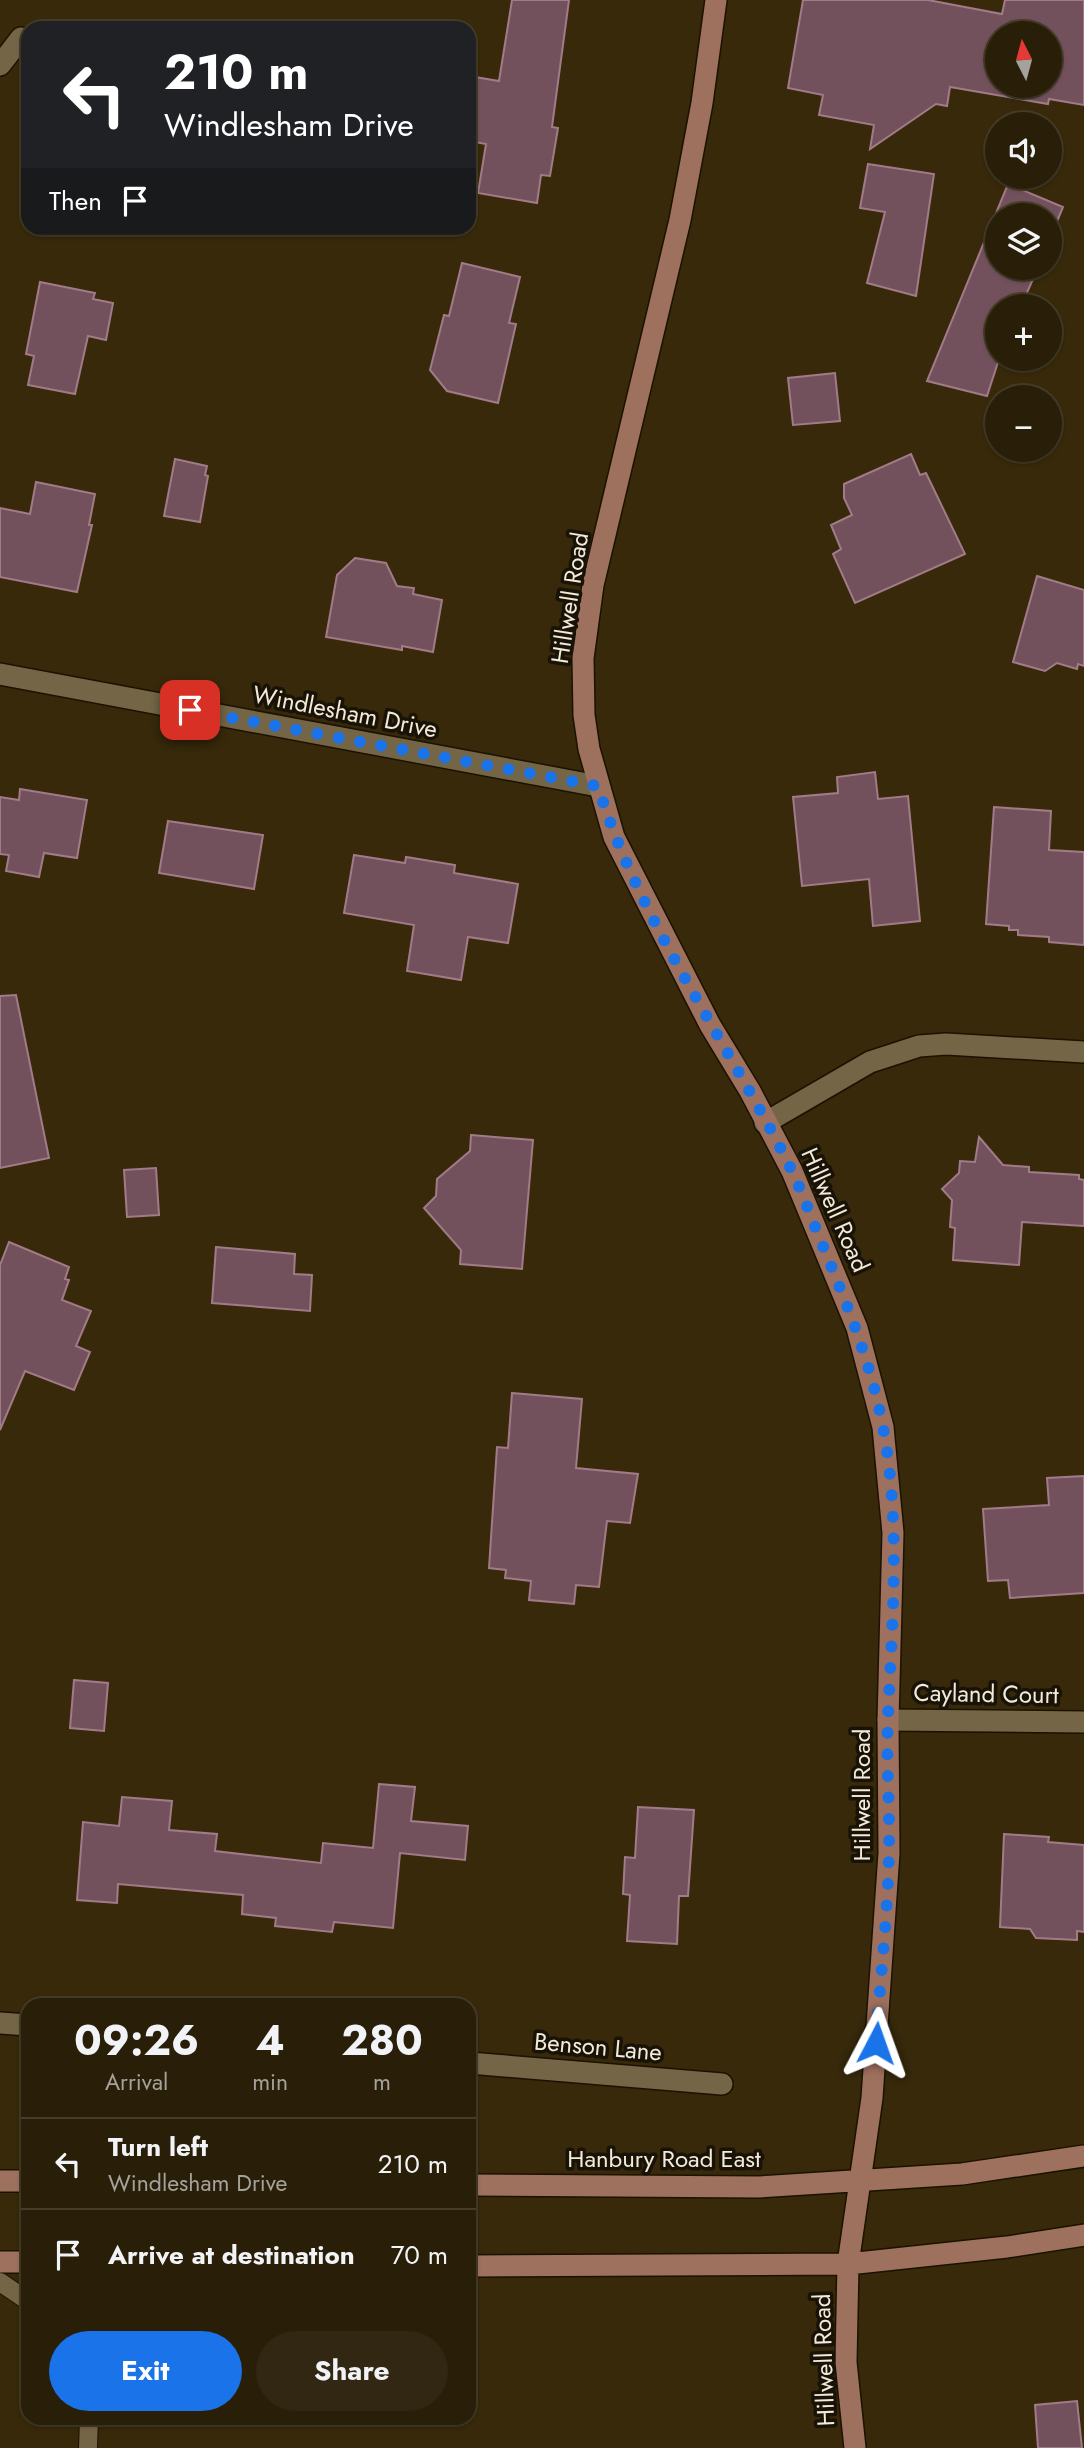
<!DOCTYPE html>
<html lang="en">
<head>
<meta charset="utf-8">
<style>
	body { margin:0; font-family:Jost,sans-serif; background:#312712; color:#f1f3f6; height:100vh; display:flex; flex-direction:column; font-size:26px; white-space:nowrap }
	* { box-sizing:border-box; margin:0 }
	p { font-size:23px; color:#a5a29c }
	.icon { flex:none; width:38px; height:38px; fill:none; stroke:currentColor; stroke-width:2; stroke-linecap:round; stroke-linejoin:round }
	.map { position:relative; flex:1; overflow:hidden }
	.drawer { position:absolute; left:21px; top:1998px; width:455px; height:427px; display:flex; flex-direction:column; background:#291f08; border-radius:21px; box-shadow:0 2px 5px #0004,0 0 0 2px #453d29 }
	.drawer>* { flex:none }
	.top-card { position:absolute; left:21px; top:21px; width:455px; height:214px; border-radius:21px; box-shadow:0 2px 5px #0004,0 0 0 2px #453d29; background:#202124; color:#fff; overflow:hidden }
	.needle { width:46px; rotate:354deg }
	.fabs { position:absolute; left:985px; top:21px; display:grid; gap:14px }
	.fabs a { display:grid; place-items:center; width:77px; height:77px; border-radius:50%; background:#291f08; box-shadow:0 2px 5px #0004,0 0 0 2px #453d29; font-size:35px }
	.pin { position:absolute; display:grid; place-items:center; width:60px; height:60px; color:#fff; margin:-30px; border-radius:14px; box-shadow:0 4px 10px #0006 }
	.me { position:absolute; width:77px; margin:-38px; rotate:4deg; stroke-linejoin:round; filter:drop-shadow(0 0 5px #0008) }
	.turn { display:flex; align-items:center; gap:24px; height:147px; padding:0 28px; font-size:32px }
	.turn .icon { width:91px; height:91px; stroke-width:2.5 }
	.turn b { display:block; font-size:49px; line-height:60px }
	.then { display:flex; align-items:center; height:66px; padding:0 28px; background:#0003; gap:14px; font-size:26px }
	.eta { display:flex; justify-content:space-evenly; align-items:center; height:119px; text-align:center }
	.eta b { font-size:42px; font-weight:700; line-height:49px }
	.primary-button { display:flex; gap:14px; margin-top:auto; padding:14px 28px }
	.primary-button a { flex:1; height:80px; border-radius:42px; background:#1a73e8; color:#fff; font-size:28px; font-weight:700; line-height:80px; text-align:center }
	.primary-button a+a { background:#312712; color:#f1f3f6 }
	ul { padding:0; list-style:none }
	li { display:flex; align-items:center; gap:21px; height:91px; padding:0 28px; border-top:2px solid #453d29 }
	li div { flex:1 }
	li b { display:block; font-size:26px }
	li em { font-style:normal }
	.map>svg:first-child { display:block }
</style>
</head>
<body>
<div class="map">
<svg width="1084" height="2448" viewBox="0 0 1084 2448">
	<rect width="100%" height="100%" fill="#37290a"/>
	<path fill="#73515c" stroke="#a17b87" stroke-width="2" fill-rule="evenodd" d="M 512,0 L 569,0 L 552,127 L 558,128 L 550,176 L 541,175 L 537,203 L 478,193 L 486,144 L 469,141 L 469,76 L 499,81 Z
		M 803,0 L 928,0 L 1002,14 L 1005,0 L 1084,0 L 1084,105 L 1049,99 L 1048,104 L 950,87 L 947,106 L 936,104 L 870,149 L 874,125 L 819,115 L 823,95 L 788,88 ZM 998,33 L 1050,33 L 1050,86 L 998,86 Z
		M 868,164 L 934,174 L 916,296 L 867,283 L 885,212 L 860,208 Z
		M 1008,184 L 1063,207 L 1050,238 L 1050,215 L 998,215 L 998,268 L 1038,268 L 1021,306 L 998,306 L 999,359 L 987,396 L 927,381 Z
		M 462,263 L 520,277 L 509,323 L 516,324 L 498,403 L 447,391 L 430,370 L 444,315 L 449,316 Z
		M 40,282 L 95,293 L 93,299 L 113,303 L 106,340 L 88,336 L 75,394 L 28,385 L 34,356 L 26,354 Z
		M 835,373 L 840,421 L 793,425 L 788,378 Z
		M 911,454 L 920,475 L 926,473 L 965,554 L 855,603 L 833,554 L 841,549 L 831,525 L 852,515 L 844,498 L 844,484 Z
		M 175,459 L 207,466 L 205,475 L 208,476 L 200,522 L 164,516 Z
		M 36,482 L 95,494 L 89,525 L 92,525 L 77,592 L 0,577 L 0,508 L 30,514 Z
		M 355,558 L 386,563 L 397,586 L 414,588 L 413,594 L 442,600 L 433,652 L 402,646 L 402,650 L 326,637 L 337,575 Z
		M 1037,576 L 1084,590 L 1084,666 L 1078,664 L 1077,669 L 1057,663 L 1045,671 L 1013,662 Z
		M 875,772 L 878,799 L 908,796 L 920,921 L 873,926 L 869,879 L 802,886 L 793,797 L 838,793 L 837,777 Z
		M 20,789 L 87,800 L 77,858 L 44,853 L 39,877 L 6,871 L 9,855 L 0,854 L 0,797 L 19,800 Z
		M 994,807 L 1051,811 L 1049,850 L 1084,852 L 1084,945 L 1049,942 L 1049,937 L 1018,935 L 1018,930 L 1009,930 L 1009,926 L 986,924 Z
		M 168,821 L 263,835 L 254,889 L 159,873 Z
		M 354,855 L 405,863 L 406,857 L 455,865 L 454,873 L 518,884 L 508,943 L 468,937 L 461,980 L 407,971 L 414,925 L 344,913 Z
		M 16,995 L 49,1158 L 0,1168 L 0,996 Z
		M 471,1135 L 533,1140 L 522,1269 L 460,1264 L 461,1250 L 424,1208 L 436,1196 L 437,1179 L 470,1151 Z
		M 979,1137 L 1003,1165 L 1029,1167 L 1029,1172 L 1079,1175 L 1079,1179 L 1084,1180 L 1084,1226 L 1022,1222 L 1019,1265 L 953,1260 L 955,1228 L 950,1227 L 952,1200 L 942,1189 L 959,1173 L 960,1161 L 975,1162 Z
		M 156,1168 L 159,1215 L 127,1217 L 124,1170 Z
		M 9,1242 L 69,1267 L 65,1279 L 69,1280 L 62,1300 L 91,1311 L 76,1346 L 90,1352 L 74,1390 L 25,1371 L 0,1430 L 0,1265 Z
		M 216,1247 L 295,1254 L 294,1274 L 312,1275 L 310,1311 L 212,1303 Z
		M 512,1393 L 582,1399 L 576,1468 L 638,1474 L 630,1523 L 607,1521 L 599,1587 L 576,1585 L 574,1604 L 529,1600 L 531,1581 L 505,1578 L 506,1570 L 489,1568 L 497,1447 L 508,1448 Z
		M 1084,1476 L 1084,1593 L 1010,1598 L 1008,1580 L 988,1581 L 983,1509 L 1049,1505 L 1047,1478 Z
		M 74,1680 L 108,1683 L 104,1731 L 70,1728 Z
		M 379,1784 L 415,1787 L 411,1821 L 468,1826 L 465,1860 L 400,1853 L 393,1928 L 334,1922 L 332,1932 L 275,1926 L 276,1918 L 242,1914 L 243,1895 L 118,1884 L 117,1903 L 77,1900 L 83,1822 L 119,1826 L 122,1797 L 172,1801 L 169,1830 L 217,1834 L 215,1851 L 321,1863 L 323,1843 L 373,1848 Z
		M 638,1807 L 694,1810 L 688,1896 L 679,1896 L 677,1944 L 627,1941 L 630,1895 L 623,1894 L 625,1857 L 635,1858 Z
		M 1004,1834 L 1049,1837 L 1048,1842 L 1084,1845 L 1084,1932 L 1077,1931 L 1077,1940 L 1036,1938 L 1030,1929 L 1000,1927 Z
		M 1077,2401 L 1082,2448 L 1038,2448 L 1035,2405 Z"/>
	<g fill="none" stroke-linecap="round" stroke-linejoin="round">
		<defs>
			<path id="lane" d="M 0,2282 L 28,2301
				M 88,2448 L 89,2418"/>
			<path id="street" d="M 0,65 L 21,38
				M 0,674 L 598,786
				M 765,1123 L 870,1062 L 919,1046 L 946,1044 L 1084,1052
				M 888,1720 L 1084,1722
				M 0,2023 L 28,2025
				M 469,2063 L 722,2084"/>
			<path id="secondary" d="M 716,0 L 702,103 L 680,220 L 593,585 L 583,658 L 584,715 L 589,749 L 614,837 L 710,1025 L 750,1091 L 792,1171 L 857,1328 L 883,1427 L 893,1533 L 888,1720 L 889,1853 L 872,2098 L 848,2264 L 846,2362 L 855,2448
				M 0,2181 L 28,2181
				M 469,2185 L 759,2187 L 962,2174 L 1084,2156
				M 0,2262 L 28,2262
				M 469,2266 L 848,2264 L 1007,2247 L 1084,2235"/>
		</defs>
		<use href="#lane" stroke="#1c1200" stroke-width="20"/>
		<use href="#street" stroke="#1c1200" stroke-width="24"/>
		<use href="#secondary" stroke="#1c1200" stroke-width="24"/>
		<use href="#lane" stroke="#746546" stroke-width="18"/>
		<use href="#street" stroke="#746546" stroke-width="21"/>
		<use href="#secondary" stroke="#9e705e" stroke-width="21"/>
	</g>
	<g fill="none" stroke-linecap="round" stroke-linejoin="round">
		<path stroke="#1a73e8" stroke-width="12" stroke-dasharray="0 21.6" d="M 190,710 L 598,786 C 640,924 729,1043 792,1171 C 803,1194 812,1220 822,1244 C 847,1304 871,1363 883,1427 C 901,1522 892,1622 888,1718 C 886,1762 890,1807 889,1851 C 888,1915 880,1979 876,2043"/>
	</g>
	<g text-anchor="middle" stroke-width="7" stroke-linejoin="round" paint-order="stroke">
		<g font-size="24" fill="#f3ead9" stroke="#191307">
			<text transform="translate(570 598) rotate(-81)" y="8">Hillwell Road</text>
			<text transform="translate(345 712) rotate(11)" y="8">Windlesham Drive</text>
			<text transform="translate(835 1210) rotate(66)" y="8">Hillwell Road</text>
			<text transform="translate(986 1694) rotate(1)" y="8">Cayland Court</text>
			<text transform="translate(862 1795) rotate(-90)" y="8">Hillwell Road</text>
			<text transform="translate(598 2047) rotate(5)" y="8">Benson Lane</text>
			<text x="664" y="2167">Hanbury Road East</text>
			<text transform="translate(824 2360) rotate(-92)" y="8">Hillwell Road</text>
		</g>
	</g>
</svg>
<div class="fabs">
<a><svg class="needle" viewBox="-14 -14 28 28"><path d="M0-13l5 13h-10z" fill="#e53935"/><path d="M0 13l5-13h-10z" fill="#a5a29c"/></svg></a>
<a><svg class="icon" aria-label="sound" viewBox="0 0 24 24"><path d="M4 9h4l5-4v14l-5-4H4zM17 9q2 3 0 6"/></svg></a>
<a><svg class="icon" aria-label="layers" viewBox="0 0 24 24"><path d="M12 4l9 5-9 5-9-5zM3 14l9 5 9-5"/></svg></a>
<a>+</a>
<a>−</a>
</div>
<div class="pin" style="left:190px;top:710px;background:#d93025"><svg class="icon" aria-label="arrive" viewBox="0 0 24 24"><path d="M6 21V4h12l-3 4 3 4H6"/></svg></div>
<svg class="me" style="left:876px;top:2043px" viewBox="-20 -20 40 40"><path d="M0-17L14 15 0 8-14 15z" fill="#1a73e8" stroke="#fff" stroke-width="4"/></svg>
<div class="top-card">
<div class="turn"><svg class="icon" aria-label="left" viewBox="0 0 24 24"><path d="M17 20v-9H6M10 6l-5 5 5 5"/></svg><div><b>210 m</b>Windlesham Drive</div></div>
<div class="then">Then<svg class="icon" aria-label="arrive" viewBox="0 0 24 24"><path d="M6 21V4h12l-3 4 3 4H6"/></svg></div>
</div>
<section class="drawer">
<div class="eta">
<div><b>09:26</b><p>Arrival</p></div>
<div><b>4</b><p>min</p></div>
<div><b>280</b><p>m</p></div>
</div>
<ul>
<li><svg class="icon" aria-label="left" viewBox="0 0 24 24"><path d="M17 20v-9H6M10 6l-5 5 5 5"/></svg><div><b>Turn left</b><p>Windlesham Drive</p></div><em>210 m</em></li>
<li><svg class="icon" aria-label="arrive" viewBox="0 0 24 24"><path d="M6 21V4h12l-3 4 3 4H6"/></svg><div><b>Arrive at destination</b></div><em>70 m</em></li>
</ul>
<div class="primary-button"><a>Exit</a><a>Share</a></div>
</section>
</div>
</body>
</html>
